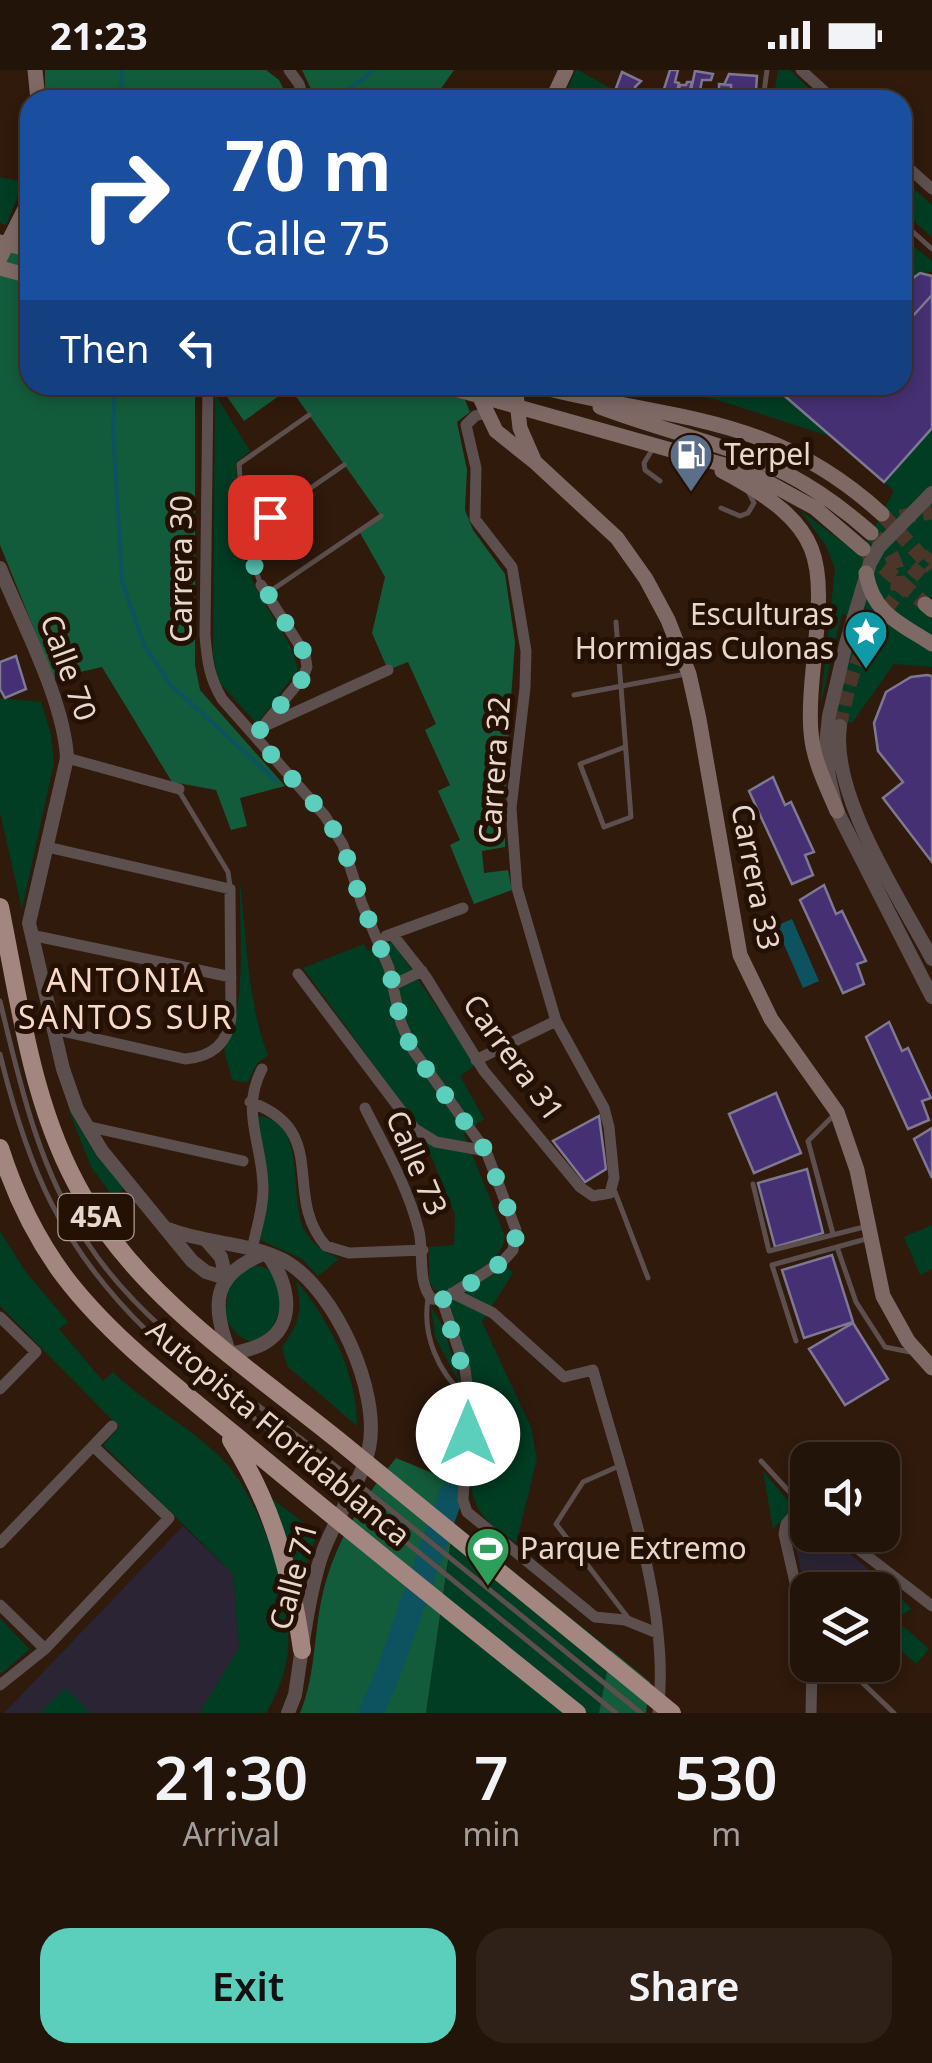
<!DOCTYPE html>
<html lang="en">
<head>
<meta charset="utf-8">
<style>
	body { margin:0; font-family:"Noto Sans",sans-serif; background:#2f2117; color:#f1f3f6; height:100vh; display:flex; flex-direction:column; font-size:38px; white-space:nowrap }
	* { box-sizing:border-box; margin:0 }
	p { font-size:32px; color:#a39e9c }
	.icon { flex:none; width:55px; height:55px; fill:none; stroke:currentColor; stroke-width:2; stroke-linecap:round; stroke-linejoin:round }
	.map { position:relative; height:1643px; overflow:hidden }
	.panel { display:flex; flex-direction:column; background:#231409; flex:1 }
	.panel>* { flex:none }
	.top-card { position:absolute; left:20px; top:20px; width:892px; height:305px; border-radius:30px; box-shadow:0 5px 15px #0003,0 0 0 2px #40332a; background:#1a4fa0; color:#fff; overflow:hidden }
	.controls { position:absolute; left:790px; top:1372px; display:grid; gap:20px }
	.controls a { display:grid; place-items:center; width:110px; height:110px; border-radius:20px; background:#231409; box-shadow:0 5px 15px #0003,0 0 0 2px #40332a; font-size:50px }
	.pin { position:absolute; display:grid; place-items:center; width:85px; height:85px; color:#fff; margin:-42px; border-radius:20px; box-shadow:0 5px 15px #0006 }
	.me { position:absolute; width:110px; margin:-55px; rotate:0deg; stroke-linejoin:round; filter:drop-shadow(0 0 8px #0008) }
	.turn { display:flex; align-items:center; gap:35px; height:210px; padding:0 40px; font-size:45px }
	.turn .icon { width:130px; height:130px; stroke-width:2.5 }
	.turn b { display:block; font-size:70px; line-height:85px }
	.then { display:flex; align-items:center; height:95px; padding:0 40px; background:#0003; gap:20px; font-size:38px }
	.eta { display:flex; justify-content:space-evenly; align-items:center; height:170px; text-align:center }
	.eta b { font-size:60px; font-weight:600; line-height:70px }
	.button { display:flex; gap:20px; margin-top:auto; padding:20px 40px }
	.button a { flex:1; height:115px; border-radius:30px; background:#5bcebc; color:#111; font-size:40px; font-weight:600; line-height:115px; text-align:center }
	.button a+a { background:#2f2117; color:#f1f3f6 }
	.status { display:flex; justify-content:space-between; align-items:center; height:70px; padding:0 50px; background:#231409; direction:ltr }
	.status svg { height:28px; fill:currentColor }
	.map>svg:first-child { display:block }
</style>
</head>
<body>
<div class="status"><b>21:23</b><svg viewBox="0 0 49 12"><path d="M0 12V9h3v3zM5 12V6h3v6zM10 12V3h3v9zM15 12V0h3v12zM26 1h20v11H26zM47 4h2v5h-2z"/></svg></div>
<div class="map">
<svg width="932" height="1643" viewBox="0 0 932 1643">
	<rect width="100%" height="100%" fill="#2f1a0c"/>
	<path fill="#2a2434" d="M 801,1453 L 807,1453 L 808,1465 L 828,1465 L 875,1505 L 851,1520 L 808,1520 L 807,1526 L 793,1466 Z
		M 183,1456 L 233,1504 L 239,1578 L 199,1643 L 4,1643 Z"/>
	<path fill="#003d23" d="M 576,0 L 578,0 L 632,30 L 562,30 Z
		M 778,0 L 790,0 L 821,30 L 773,30 Z
		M 0,107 L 24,112 L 6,155 L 0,153 Z
		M 902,108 L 932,135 L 932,167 L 903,142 Z
		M 912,175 L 932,191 L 932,202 L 920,203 L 909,211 L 912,215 L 908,218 L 903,216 L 903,186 Z
		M 641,315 L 772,315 L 832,367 L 717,330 Z
		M 215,324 L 250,381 L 236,393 C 238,428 237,468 249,502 C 261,537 292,565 298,600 L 257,654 L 218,611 L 213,584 Z
		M 932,358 L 932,526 L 921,539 L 932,550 L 932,597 L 894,594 L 852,653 L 833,647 L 858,553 L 842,543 L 820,638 L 835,499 L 826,476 L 800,440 L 852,479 L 863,479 L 894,421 L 884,412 Z
		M 0,628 L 41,632 L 51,664 L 54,693 L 22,839 L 0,743 Z
		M 240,812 C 247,868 247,932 268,985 L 257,994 L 247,1013 L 232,1010 L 224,980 C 248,935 239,864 240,812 Z
		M 392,871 L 476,995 L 460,1006 L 484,1049 L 464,1064 L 505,1166 L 503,1176 L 495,1187 L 513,1203 L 482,1252 L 531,1357 L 537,1389 L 516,1473 C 495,1458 478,1448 472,1422 L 476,1334 L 469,1299 L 445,1220 L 435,1221 L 429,1211 L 429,1177 L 454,1175 L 455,1145 L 419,1057 L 303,898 L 364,874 L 368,881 Z
		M 68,1038 L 97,1087 L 125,1118 L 113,1127 L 91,1097 Z
		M 256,1046 C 309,1048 288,1127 304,1159 C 312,1175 324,1181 339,1189 L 318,1206 L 302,1189 L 260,1170 L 269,1121 Z
		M 932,1155 L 932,1199 L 920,1205 L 904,1167 Z
		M 0,1161 L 25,1201 L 68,1252 L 59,1259 L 103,1311 L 113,1302 C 148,1336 193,1358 226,1393 C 263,1434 298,1540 286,1594 C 282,1612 275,1627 266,1643 L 199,1643 L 239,1578 L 233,1504 L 103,1375 L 119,1357 L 0,1236 Z
		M 251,1196 C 311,1191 267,1325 225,1247 L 229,1213 Z
		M 296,1210 C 329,1251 357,1301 357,1356 L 287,1296 L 282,1277 C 301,1250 302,1241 296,1210 Z
		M 431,1237 L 442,1254 L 462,1318 L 435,1267 Z
		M 763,1401 L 794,1438 L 773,1459 Z
		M 271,1428 L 317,1463 L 304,1503 L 301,1523 L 290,1477 Z
		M 454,1453 L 611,1580 L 599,1643 L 426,1643 Z
		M 875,1505 L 912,1539 L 883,1556 L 882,1520 L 851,1520 Z
		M 0,1548 L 30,1579 L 1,1604 L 0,1602 Z
		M 903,1556 L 929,1579 L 916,1594 L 890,1571 Z
		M 65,1618 L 91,1643 L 40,1643 Z"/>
	<path fill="#135c3b" d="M 45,0 L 266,0 L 279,10 L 289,30 L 45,30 Z
		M 302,0 L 454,0 L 433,30 L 316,30 Z
		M 30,151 L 30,315 L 195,315 L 195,595 L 200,620 L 285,716 L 240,728 L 247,756 L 231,760 L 216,720 L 172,712 L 102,597 L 54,608 L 0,475 L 0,201 Z
		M 219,315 L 459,315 L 470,342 L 457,352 L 467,400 L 465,440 L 473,460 L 505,504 L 515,572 L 506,700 L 505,777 L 482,781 L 484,803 L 508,800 L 512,820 L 474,834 L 450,775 L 460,770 L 438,721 L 450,715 L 425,660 L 436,654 L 408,592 L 388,600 L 372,563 L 385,507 L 359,461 L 380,445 L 290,318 L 244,351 Z
		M 396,1388 L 459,1414 L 426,1643 L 300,1643 C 314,1610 314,1572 320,1537 C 330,1479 360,1433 396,1388 Z
		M 611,1580 L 650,1612 L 646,1643 L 599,1643 Z"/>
	<path fill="#0d525f" d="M 792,849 L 819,911 L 803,918 L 776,856 Z"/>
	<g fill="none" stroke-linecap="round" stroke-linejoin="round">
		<path stroke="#0d525f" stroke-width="4" d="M 121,30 L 122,0
			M 334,30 L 374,0
			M 115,315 L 113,360 L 122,511 L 144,575 L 170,614 L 276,711"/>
		<path stroke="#0d525f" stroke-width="25" d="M 371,1643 L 390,1598 L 451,1425"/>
	</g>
	<path fill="#453073" stroke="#7e7893" stroke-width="2.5" d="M 670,0 L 678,0 L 675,12 L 679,13 L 675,28 L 663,22 Z
		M 695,1 L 713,4 L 711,10 L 702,10 L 700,21 L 691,20 Z
		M 622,2 L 641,11 L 635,17 L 637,21 L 633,30 L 615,21 Z
		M 729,4 L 757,6 L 756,21 L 731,19 L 731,15 L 724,15 Z
		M 687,12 L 692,12 L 687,30 L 676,30 L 680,15 L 686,15 Z
		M 719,14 L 731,15 L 731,19 L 736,20 L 735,28 L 719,26 Z
		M 920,203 L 932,206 L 932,225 L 911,248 L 902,240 L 902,216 L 908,218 L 912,215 L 909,211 Z
		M 932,225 L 932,358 L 884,412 L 772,315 L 902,315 L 902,240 L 911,248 Z
		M 16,586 L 26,619 L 5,628 L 0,619 L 0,592 Z
		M 927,605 L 932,606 L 932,792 L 883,728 L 903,712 L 878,681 L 874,653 L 886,622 L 911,607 Z
		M 773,707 L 785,735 L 791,732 L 814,782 L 805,785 L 813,805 L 792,814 L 749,721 Z
		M 824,815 L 836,844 L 842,841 L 866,891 L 857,894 L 864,914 L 843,923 L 800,830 Z
		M 889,952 L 902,981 L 908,978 L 931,1028 L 922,1031 L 929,1050 L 908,1059 L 866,967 Z
		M 776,1023 L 801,1083 L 754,1103 L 729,1044 Z
		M 599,1046 L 606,1099 L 585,1112 L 553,1071 Z
		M 932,1058 L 932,1108 L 914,1069 Z
		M 807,1099 L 823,1163 L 775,1177 L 758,1113 Z
		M 832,1185 L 853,1252 L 804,1268 L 782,1200 Z
		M 853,1253 L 888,1309 L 845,1335 L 809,1279 Z"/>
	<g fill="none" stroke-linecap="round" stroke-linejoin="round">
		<path stroke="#4b3629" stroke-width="14" stroke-dasharray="14 7" stroke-linecap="butt" d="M 840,656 C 857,571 876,548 932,484"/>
		<path stroke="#4b3629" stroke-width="15" stroke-dasharray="15 8" stroke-linecap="butt" d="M 882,444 L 932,498
			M 900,447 L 932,442
			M 876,467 C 894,483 901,500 897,525
			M 866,482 L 925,534"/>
		<path stroke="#5c4f4d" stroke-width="5" d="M 763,30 L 767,0
			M 902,152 L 932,179
			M 902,166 L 910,159
			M 652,380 L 644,393 L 645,400 L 660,411
			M 721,438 L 740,446 L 748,443 L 754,433 L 748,421
			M 244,464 L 344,395
			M 260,513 L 244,464 L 239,394 L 309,345
			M 269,522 L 381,446
			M 616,552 L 631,747 L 604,757 L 580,694 L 625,677
			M 574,625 L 686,604
			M 179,721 L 228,802 L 230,816
			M 0,931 C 20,1015 39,1099 87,1172 C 140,1254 229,1311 304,1371 C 417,1460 529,1552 641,1643
			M 0,984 C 28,1099 61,1177 147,1261 L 616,1643
			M 753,1114 L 769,1181 L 864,1157
			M 615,1122 L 648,1208
			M 833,1164 L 808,1071 L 835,1044
			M 837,1177 L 856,1232 L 885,1277 L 910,1282
			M 428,1229 C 422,1265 438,1302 465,1326
			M 796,1271 L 772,1195 L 866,1169
			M 761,1391 L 795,1428 L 800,1443
			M 619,1396 L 583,1412 L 556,1454 L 629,1549
			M 848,1599 L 894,1643"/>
		<path stroke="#5c4f4d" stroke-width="11" d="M 289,0 L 299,14 L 304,30
			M 801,0 L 834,30
			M 902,92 L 932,119
			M 208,315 L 205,565 C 207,590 209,607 222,629 L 325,746 L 343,775 L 362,834 L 389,898 L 401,953 L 413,980 L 486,1081 L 516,1160 L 513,1180 L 503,1191 L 442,1230
			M 267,655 L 388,600
			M 255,666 L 303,607 L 307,597 L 305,584 L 261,515
			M 67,688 L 179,719
			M 47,777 L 230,819 L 231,947 C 228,974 211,987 185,989 L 53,959
			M 392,864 L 426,907 L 484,1001 L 580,1117 L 593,1126 L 610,1123 L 614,1108 L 609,1057 L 604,1038 L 556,951 L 517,818 L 511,738 L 525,618 L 526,581 L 512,497 L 475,449 L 476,398 L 466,355 L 475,346 L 485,343
			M 31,865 L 231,907
			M 386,866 L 463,838
			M 298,904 L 415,1059 L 436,1072 L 486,1081
			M 393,915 L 422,901
			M 476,990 L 556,951
			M 250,1032 C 332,1061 281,1125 326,1176 L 349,1183 L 423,1180
			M 365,1038 C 385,1078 408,1117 419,1161 C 424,1182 417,1213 432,1229 L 442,1230
			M 86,1056 L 243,1091
			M 252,1180 C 256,1159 264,1137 263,1116 C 262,1072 240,1041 262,999
			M 452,1223 L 493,1243 L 564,1307 L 593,1300 C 621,1403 672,1538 658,1643
			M 442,1230 L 465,1299 L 469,1330 L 463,1430 L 467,1442 L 595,1547 L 625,1550 L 657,1563
			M 0,1247 L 36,1282 L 0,1319
			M 808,1443 L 794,1445 L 786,1454 L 784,1464 L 808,1570
			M 840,1465 L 932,1536
			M 0,1473 L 112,1356
			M 0,1535 L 45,1579
			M 0,1615 L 45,1579 L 169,1448 L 93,1376
			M 811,1643 L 812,1595"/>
		<path stroke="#5c4f4d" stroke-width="14" d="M 932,423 L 879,477 L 870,493 L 846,574 L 829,646 L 826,674 L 829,707 L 837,741 L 932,927
			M 0,498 C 22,553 64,630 67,688 L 29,853 L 63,999 L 77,1039 L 102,1081 L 192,1191 L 206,1202 L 226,1208 L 221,1187 L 206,1170
			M 840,656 C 830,725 900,828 932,889
			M 168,1159 C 206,1174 249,1172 285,1191 C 335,1219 381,1322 369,1378 C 360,1417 332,1451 320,1490 C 307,1533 302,1580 295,1625 L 288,1643
			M 266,1183 C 286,1206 298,1250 269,1270 C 258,1278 243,1281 230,1284 C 211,1234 211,1204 266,1183 Z"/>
		<path stroke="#7e6965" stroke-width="15" d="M 35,0 L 38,30
			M 552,30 L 566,0
			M 0,172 L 30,180
			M 0,188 L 30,129
			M 0,198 L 30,206
			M 441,315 L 749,402 L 815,438 L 863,479
			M 474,315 L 496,361 L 536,393 L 617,468 L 646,509 L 668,550 L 689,604 L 699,649 L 740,885 L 771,949 L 837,1042 L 857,1100 L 883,1226 L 908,1271 L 932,1298
			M 515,315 L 520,358 L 534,390
			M 533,315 C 669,351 769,341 882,444
			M 600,337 C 662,361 730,374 789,405 C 819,421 846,441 871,463
			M 722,401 C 829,458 824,488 813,600 C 811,620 809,641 811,662 C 813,690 826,715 837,741
			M 866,503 C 873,544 900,553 932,574
			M 925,534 L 932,540"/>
		<path stroke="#a48681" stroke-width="18" d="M 0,837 C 20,934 32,1039 83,1126 C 143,1230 248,1297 338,1370 C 450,1461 561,1552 672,1643
			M 0,1078 C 15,1125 35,1167 64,1206 C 111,1268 177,1317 236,1366 C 348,1460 463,1551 577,1643
			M 231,1370 C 273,1435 291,1504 302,1580"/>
	</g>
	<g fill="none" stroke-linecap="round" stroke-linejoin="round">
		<path stroke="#5bcebc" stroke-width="18" stroke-dasharray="0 32.4" d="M 270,447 L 244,464 C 256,512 280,543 305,584 L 308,597 L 304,607 L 255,666 L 325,746 L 343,775 L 362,834 L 389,898 L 401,953 L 412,980 L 486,1081 L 516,1160 C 518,1195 467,1213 442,1230 L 468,1316 L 468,1364"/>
	</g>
	<defs>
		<symbol id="fuel-pin" viewBox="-11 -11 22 30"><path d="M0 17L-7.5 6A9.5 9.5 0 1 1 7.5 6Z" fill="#5c6f8a" stroke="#251104"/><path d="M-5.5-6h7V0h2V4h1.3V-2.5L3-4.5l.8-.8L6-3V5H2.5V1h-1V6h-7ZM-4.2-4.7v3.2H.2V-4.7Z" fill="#fff"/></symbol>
		<symbol id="sight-pin" viewBox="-11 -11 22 30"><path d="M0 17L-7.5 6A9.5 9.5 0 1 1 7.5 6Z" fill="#0f9aa8" stroke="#251104"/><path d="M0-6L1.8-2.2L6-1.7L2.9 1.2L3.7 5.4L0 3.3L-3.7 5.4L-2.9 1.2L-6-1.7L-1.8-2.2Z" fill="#fff"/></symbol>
		<symbol id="stadium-pin" viewBox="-11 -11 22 30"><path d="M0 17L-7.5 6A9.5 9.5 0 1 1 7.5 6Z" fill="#2e9e5b" stroke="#251104"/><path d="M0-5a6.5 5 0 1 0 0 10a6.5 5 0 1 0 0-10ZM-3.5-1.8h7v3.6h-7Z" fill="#fff"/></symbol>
	</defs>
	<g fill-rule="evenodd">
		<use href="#fuel-pin" x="666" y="360" width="50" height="68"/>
		<use href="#sight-pin" x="841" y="537" width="50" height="68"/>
		<use href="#stadium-pin" x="463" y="1454" width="50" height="68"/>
	</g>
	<g text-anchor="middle" stroke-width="10" stroke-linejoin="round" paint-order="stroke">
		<rect fill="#251104" stroke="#ad9c92" stroke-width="2.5" x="58.5" y="1124" width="75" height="46" rx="8"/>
		<g font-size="28" font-weight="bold" fill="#e7d8cf">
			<text x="96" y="1157">45A</text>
		</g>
		<g font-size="30" fill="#e7d8cf" stroke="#251104" text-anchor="start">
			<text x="724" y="395">Terpel</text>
			<text x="834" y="555" text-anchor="end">Esculturas<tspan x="834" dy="34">Hormigas Culonas</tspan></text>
			<text x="520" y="1489">Parque Extremo</text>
		</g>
		<g font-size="30" fill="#e7d8cf" stroke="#251104">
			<text transform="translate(182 499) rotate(-90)" y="10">Carrera 30</text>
			<text transform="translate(68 598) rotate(70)" y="10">Calle 70</text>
			<text transform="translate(495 700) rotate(-86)" y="10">Carrera 32</text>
			<text transform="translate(755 807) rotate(79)" y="10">Carrera 33</text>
			<text transform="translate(513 988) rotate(54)" y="10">Carrera 31</text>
			<text transform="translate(416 1093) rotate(67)" y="10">Calle 73</text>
			<text transform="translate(278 1363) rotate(40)" y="10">Autopista Floridablanca</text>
			<text transform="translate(294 1506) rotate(-75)" y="10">Calle 71</text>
		</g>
		<g font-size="32" letter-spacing="2.5" fill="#f8dac8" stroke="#251104">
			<text x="126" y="922">ANTONIA<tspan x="126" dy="37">SANTOS SUR</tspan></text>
		</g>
	</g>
</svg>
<div class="controls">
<a><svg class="icon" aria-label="sound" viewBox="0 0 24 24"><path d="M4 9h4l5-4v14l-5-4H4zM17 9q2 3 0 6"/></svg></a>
<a><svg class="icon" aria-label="layers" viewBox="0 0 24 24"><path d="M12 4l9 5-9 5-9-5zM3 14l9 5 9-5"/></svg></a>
</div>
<div class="pin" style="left:270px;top:447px;background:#d93025"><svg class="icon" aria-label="arrive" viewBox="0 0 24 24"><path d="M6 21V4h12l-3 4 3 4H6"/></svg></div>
<svg class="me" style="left:468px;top:1364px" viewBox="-20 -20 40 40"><circle r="19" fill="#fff"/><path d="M0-13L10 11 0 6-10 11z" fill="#5bcebc"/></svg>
<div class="top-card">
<div class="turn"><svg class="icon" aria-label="right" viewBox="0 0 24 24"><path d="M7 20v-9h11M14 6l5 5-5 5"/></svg><div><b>70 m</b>Calle 75</div></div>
<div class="then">Then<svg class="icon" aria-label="left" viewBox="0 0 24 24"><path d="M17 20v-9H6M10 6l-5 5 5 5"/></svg></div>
</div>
</div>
<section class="panel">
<div class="eta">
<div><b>21:30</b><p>Arrival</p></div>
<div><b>7</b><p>min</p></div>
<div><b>530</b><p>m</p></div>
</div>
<div class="button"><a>Exit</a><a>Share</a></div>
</section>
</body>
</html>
